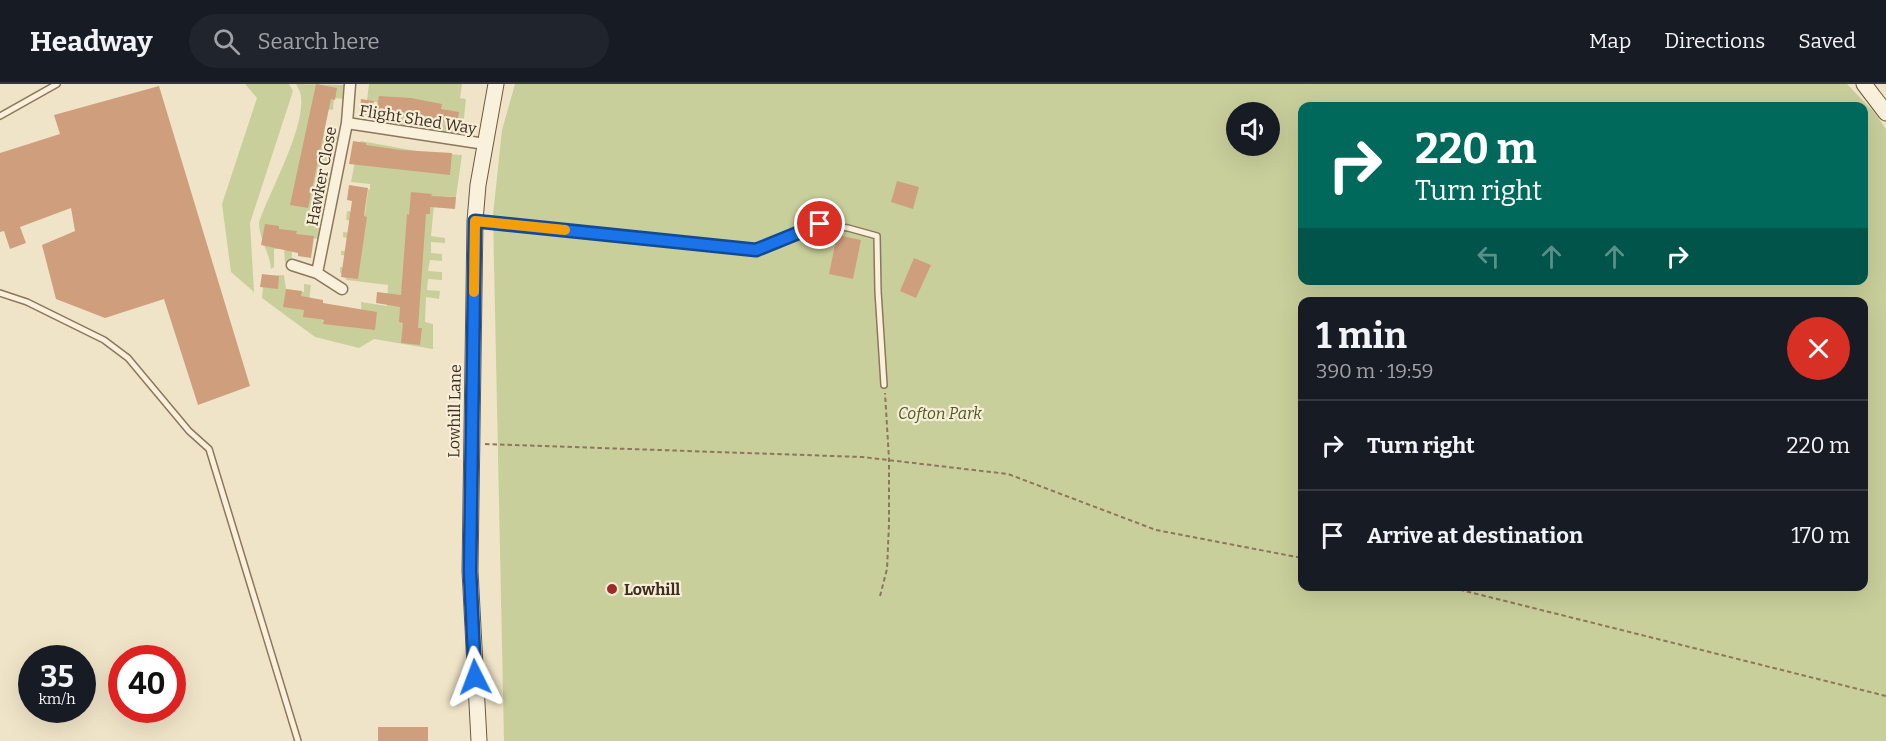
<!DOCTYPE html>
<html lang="en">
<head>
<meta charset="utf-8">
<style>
	body { margin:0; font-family:Bitter,serif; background:#20242c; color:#f1f3f6; height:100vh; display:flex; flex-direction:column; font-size:22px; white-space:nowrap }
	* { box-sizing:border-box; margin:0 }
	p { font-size:20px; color:#9ea1a6 }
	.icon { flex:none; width:33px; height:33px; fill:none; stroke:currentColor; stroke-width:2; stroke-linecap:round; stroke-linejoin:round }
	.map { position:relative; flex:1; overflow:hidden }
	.panel { position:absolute; left:1298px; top:213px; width:570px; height:294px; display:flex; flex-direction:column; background:#171b24; border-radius:12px; box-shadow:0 6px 24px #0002 }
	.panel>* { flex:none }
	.guide { position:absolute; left:1298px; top:18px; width:570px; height:183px; border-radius:12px; box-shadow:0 6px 24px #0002; background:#00695c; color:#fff; overflow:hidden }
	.fabs { position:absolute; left:1226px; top:18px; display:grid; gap:12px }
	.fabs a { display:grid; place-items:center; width:54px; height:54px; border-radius:50%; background:#171b24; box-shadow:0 6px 24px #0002; font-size:30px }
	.speed { position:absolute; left:18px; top:561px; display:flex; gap:12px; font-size:30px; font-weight:700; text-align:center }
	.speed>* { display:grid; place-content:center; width:78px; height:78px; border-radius:50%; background:#171b24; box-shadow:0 6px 24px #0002; line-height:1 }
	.speed small { font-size:15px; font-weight:400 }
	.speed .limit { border:9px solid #d22; background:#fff; color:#111 }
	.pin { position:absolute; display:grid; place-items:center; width:51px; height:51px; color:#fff; margin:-26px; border:3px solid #fff; border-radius:50%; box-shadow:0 2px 6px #0007 }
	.me { position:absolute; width:66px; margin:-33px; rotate:357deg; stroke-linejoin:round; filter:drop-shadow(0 0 4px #0008) }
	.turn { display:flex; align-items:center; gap:21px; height:126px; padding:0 18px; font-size:27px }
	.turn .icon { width:78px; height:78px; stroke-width:2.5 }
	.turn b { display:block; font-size:42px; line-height:51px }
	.lanes { display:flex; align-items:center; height:57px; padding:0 18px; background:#0003; justify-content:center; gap:30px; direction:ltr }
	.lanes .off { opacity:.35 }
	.round { display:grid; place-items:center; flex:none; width:63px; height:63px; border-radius:32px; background:#20242c }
	.overview { display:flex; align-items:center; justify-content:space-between; height:102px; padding:0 18px }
	h1 { font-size:36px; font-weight:700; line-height:45px }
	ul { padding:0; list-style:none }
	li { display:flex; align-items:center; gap:18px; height:90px; padding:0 18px; border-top:2px solid #363941 }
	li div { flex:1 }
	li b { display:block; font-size:22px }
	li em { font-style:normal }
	header { display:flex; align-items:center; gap:36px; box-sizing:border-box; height:84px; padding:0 30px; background:#171b24; border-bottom:2px solid #363941 }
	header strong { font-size:28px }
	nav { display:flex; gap:33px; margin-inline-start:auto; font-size:21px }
	.search { width:420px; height:54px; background:#20242c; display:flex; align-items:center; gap:15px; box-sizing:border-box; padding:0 21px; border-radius:33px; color:#9ea1a6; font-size:22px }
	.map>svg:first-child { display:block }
</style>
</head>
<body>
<header>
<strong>Headway</strong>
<div class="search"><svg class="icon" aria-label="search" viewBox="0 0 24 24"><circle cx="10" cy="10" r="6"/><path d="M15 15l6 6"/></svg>Search here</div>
<nav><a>Map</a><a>Directions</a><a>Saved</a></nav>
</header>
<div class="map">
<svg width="1886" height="657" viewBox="0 0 1886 657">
	<rect width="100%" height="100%" fill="#f0e4c8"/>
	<path fill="#c9cf9b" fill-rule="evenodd" d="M 245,0 L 289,0 L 293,7 L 250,139 L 254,208 L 231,188 L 222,120 L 257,14 Z
		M 296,0 L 347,1 L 345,15 L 334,14 L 333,26 L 317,24 L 315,49 L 339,53 L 337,60 L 327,59 L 325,69 L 336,72 L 335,78 L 325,77 L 322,86 L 333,90 L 332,98 L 319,96 L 318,107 L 330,110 L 329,116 L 318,114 L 316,128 L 308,127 L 308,131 L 319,133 L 321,137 L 320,155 L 294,153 L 291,179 L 287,181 L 285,178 L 284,165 L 274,165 L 274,183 L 271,185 C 270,169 259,156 259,138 C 270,107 305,44 301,13 C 301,9 298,4 296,0 Z
		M 369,0 L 462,0 L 460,14 L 466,15 L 462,52 L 378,38 L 380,19 L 367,16 Z
		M 515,0 L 1847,0 L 1874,28 L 1886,45 L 1886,657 L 504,657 L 493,131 L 502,46 ZM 1302,22 L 1863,22 L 1863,196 L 1302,196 ZM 1236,28 L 1269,28 L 1269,62 L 1236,62 ZM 1302,218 L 1863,218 L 1863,502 L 1302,502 Z
		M 361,57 L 422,68 L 462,71 L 456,113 L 444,112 L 443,121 L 434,121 L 431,152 L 445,154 L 445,159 L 431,158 L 431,169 L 442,170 L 442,177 L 430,176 L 428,187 L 442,188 L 442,196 L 428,195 L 427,206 L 440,207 L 439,215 L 426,213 L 425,238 L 433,240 L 433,265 L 374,255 L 359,264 L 315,253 L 262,214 L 264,192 L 284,191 L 286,205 L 304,208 L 304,200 L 311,201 L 307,233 L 362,244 L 361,218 L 387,222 L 388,201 L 347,196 L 340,188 L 340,183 L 346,183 L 347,172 L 341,171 L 341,167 L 352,167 L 351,155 L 343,153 L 343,148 L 353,149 L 353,137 L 346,136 L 347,127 L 365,130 L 368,106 L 370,105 L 370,100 L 351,98 L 358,61 Z"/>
	<path fill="#cf9f7d" d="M 316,0 L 337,4 L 335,16 L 331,15 L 308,124 L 290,121 Z
		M 159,2 L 250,302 L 198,321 L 164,215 L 105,234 L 56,215 L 42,161 L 75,147 L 71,124 L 20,143 L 26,159 L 10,165 L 4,147 L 0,148 L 0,69 L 60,50 L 54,31 Z
		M 379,12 L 411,14 L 442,20 L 441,25 L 459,28 L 456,46 L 445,45 L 446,37 L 426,35 L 427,32 L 376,27 Z
		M 361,15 L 374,17 L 372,33 L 359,31 Z
		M 353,57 L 366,59 L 366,61 L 401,66 L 452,69 L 450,91 L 349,80 Z
		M 897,97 L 919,103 L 913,125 L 891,118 Z
		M 349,101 L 368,104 L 364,132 L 367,133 L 358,195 L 341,193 L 352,117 L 347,116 Z
		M 411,108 L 432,110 L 431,112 L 456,113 L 455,125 L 430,123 L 430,130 L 426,130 L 418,244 L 422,244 L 420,261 L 401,259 L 403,239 L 399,238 L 400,223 L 376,219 L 377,208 L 401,211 L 407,130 L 409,131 Z
		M 265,140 L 279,142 L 279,145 L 297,147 L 296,150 L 314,152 L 311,174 L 298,172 L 298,169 L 261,161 Z
		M 837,151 L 861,156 L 853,195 L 829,190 Z
		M 914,174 L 931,181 L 916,214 L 900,207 Z
		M 262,190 L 279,192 L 278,205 L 260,203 Z
		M 286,205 L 302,207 L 301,212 L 323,216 L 323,219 L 377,228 L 375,246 L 323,240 L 324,236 L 303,233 L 304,226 L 283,223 Z
		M 378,643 L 428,643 L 428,657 L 378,657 Z"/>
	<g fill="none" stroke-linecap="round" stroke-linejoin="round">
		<defs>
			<path id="lane" d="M 0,32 L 57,0
				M 476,137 L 756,166 L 820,140 L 848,144 L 877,152 L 878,207 L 884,301
				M 0,209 L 27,218 L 104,256 L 128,274 L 189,347 L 209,365 L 298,657"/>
			<path id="street" d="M 347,39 L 485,60
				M 292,181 L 317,189 L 342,205
				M 317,189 L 347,39 L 350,0"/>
			<path id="secondary" d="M 1864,0 L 1886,29
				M 479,657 L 470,487 L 475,137 L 478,101 L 496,0"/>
		</defs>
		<use href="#lane" stroke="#8d765c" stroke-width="8"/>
		<use href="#street" stroke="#8d765c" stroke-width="13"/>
		<use href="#secondary" stroke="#6f573f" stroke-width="17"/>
		<path stroke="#8d765c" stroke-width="2" stroke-dasharray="4.5 3" stroke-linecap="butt" d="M 485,360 L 862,373 L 1008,390 L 1156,446 L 1302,474
			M 1445,502 L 1886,612
			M 880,512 L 887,485 L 889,440 L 889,375 L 885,309"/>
		<use href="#lane" stroke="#faf1dc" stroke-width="5"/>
		<use href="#street" stroke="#faf1dc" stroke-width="10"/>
		<use href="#secondary" stroke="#faf1dc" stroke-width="15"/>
	</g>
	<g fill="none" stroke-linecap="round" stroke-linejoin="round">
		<defs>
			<path id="route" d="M 475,593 L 470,487 L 475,137 L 756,166 L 820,140"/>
		</defs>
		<use href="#route" stroke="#114b97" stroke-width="15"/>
		<use href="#route" stroke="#1a73e8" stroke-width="10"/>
		<path stroke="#f59e0b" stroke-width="10" d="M 474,208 L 475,137 L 565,146"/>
	</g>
	<circle fill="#9e2a2b" stroke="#f7eed8" stroke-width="2" cx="612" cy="505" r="6"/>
	<g text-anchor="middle" stroke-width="4.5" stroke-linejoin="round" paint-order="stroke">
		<g font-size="16" fill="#3d2e20" stroke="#f7eed8">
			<text transform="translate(418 35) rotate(9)" y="6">Flight Shed Way</text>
			<text transform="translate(321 92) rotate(-79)" y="6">Hawker Close</text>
			<text transform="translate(454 327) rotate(-89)" y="6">Lowhill Lane</text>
		</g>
		<g font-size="16" font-style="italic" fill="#4d5a26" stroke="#f7eed8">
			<text x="940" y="335">Cofton Park</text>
		</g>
		<g font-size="16" font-weight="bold" fill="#3d2e20" stroke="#f7eed8" text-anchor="start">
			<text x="624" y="511">Lowhill</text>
		</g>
	</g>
</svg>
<div class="fabs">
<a><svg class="icon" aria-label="sound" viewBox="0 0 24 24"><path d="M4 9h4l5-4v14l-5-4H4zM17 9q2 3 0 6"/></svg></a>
</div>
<div class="speed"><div>35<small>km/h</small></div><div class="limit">40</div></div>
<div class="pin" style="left:820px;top:140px;background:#d93025"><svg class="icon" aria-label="arrive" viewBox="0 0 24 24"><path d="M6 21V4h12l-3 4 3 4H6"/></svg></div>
<svg class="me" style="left:475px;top:593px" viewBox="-20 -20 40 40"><path d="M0-17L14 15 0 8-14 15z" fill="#1a73e8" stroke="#fff" stroke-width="4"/></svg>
<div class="guide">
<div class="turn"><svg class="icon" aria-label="right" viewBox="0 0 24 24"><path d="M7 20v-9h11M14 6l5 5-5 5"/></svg><div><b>220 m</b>Turn right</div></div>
<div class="lanes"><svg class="icon off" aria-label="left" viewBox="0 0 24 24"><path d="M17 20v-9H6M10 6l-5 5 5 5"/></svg><svg class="icon off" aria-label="ahead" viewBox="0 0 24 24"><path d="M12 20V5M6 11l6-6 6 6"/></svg><svg class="icon off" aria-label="ahead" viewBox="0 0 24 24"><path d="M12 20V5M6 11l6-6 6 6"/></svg><svg class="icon" aria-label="right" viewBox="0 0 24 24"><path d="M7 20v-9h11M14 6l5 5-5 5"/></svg></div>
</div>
<section class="panel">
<div class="overview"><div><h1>1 min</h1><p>390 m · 19:59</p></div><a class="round" style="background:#d93025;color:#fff"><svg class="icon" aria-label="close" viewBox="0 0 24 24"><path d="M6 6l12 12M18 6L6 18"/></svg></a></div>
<ul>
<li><svg class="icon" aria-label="right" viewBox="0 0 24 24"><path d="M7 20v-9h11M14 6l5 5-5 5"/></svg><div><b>Turn right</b></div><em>220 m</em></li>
<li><svg class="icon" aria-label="arrive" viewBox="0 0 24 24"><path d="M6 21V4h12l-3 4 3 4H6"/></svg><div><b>Arrive at destination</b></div><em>170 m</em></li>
</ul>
</section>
</div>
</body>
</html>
